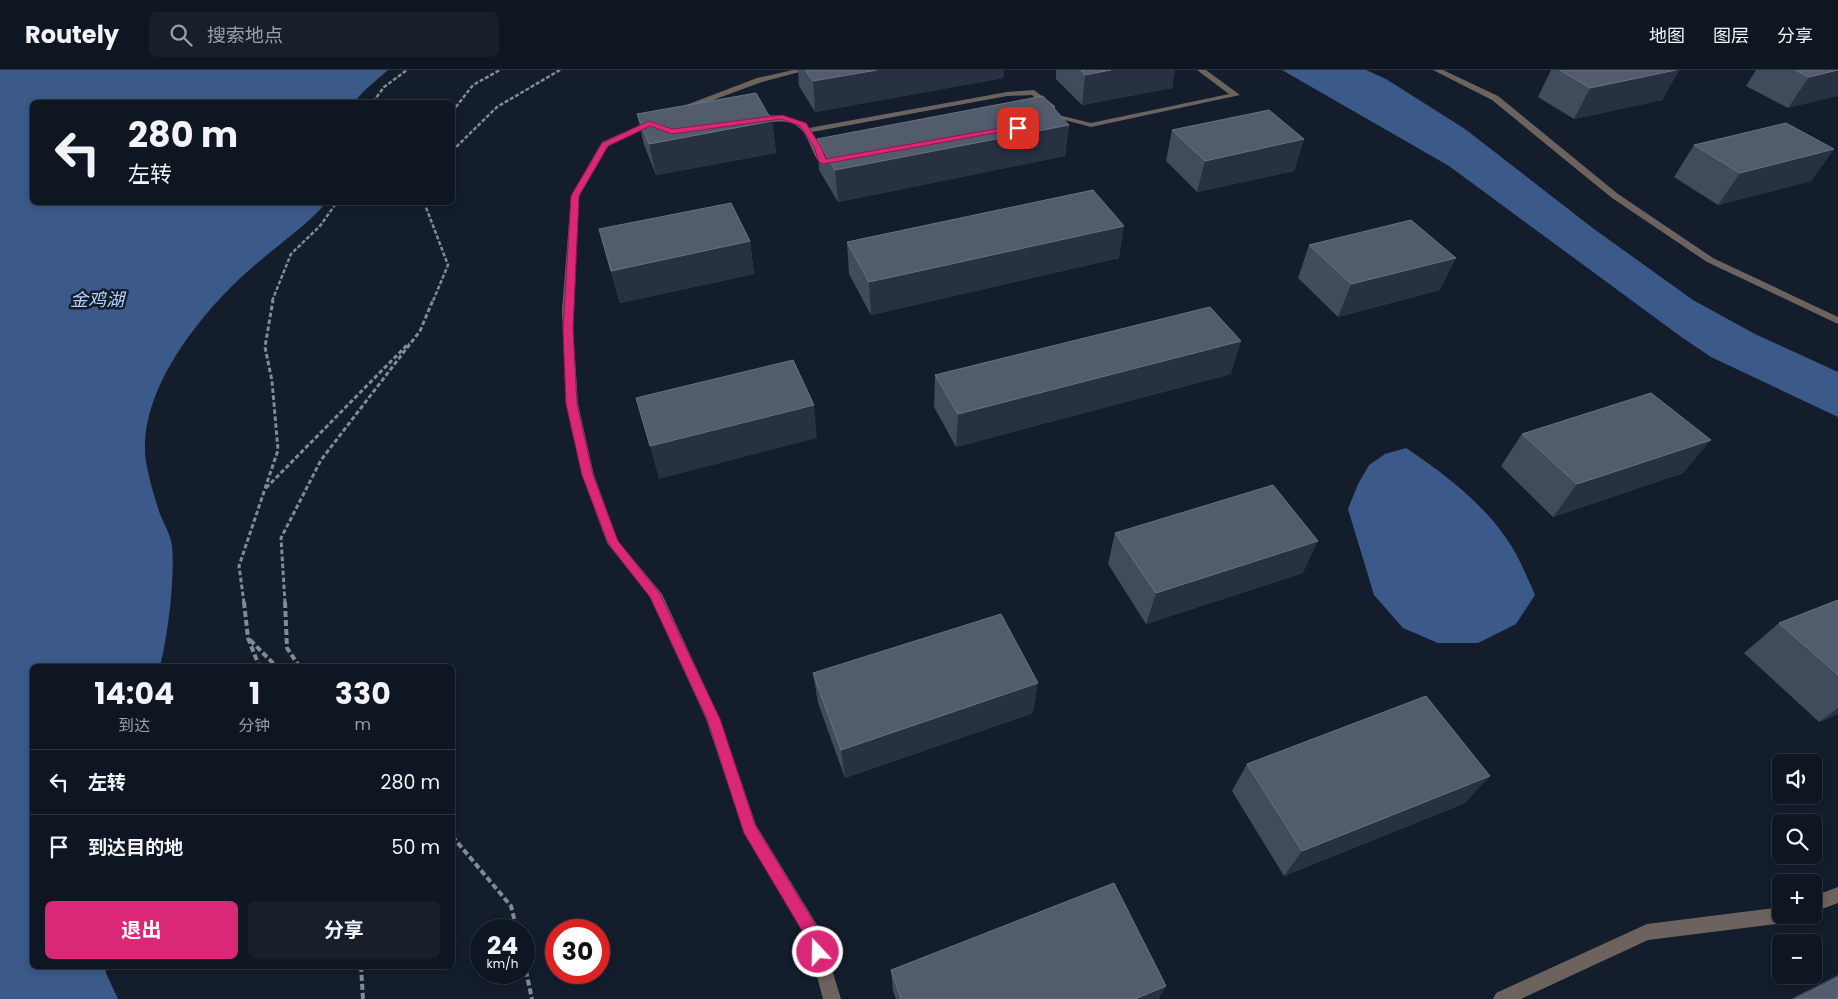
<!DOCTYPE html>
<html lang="zh">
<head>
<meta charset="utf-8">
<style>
	body { margin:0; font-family:Poppins,"Noto Sans SC",sans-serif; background:#171f2a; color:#f1f3f6; height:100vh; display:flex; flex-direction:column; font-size:19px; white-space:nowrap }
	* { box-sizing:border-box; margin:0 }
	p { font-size:16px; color:#9b9fa5 }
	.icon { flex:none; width:28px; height:28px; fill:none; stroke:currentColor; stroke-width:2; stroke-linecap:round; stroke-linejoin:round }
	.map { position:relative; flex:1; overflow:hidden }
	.panel { position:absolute; left:30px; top:594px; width:425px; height:305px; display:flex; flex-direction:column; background:#0e1621; border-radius:8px; box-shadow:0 2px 8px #0003,0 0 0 1px #2e353f }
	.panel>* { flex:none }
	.guide { position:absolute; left:30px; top:30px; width:425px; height:105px; border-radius:8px; box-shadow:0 2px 8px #0003,0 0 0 1px #2e353f; background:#0e1621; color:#f1f3f6; overflow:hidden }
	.buttons { position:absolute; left:1772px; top:684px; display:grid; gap:10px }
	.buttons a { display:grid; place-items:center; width:50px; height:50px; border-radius:8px; background:#0e1621; box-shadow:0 2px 8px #0003,0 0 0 1px #2e353f; font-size:25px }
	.speed { position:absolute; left:470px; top:849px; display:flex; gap:10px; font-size:25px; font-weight:700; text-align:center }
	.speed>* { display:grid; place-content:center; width:65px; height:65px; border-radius:50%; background:#0e1621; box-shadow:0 2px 8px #0003,0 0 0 1px #2e353f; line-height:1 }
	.speed small { font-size:12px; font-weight:400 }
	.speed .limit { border:8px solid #d22; background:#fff; color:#111 }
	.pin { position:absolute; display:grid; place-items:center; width:42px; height:42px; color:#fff; margin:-21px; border-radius:10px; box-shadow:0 2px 8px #0006 }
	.me { position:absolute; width:55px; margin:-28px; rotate:339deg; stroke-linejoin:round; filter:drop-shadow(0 0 4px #0008) }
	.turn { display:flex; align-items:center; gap:18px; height:105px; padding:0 15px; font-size:22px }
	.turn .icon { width:65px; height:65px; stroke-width:2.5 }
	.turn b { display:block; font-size:35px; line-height:42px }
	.eta { display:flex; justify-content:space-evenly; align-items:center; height:85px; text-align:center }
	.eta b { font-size:30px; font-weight:700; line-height:35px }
	.button { display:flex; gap:10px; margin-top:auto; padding:10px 15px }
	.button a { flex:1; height:58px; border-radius:8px; background:#db2777; color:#fff; font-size:20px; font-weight:700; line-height:58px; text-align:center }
	.button a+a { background:#171f2a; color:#f1f3f6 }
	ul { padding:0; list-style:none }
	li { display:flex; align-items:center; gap:15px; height:65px; padding:0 15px; border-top:1px solid #2e353f }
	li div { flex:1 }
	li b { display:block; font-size:19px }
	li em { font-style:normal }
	header { display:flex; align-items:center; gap:30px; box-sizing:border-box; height:70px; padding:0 25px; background:#0e1621; border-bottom:1px solid #2e353f }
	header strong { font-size:24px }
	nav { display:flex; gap:28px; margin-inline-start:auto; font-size:18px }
	.search { width:350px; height:45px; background:#171f2a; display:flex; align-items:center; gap:12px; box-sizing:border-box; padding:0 18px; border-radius:8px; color:#9b9fa5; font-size:19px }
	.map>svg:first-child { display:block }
</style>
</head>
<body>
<header>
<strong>Routely</strong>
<div class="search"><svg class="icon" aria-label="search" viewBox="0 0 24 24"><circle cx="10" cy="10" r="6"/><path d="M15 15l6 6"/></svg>搜索地点</div>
<nav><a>地图</a><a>图层</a><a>分享</a></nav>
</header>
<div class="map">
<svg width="1838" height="929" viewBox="0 0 1838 929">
	<rect width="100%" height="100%" fill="#131d2c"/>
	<path fill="#3b5989" d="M 0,0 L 388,0 L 365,20 L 354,32 L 32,32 L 32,132 L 326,133 C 305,157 279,174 255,195 C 204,238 132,325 147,397 C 150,412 155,429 160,444 C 164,454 171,466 172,476 C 175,507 168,566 160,596 L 32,596 L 32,896 L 106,896 L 106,903 L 118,929 L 0,929 Z
		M 1282,0 L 1366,0 L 1386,9 L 1465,59 L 1594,159 L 1693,230 L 1755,264 L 1838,302 L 1838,347 L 1711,287 L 1680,266 L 1449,96 Z
		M 1406,378 C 1446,405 1486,435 1512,477 C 1521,492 1528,509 1535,525 L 1516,554 L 1478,573 L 1438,573 L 1403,558 L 1374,525 L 1348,439 L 1358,414 L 1369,395 L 1385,384 Z"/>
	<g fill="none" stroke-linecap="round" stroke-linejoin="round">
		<path stroke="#828a97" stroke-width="2.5" stroke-dasharray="4 2" stroke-linecap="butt" d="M 373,32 L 384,17 L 407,0
			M 452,42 L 473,15 L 500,0
			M 452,81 L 497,37 L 560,0
			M 424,132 L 448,195 L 433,231
			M 272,231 L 291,184 L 320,156 L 337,132"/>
		<path stroke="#828a97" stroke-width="3" stroke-dasharray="4.5 2.5" stroke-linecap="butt" d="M 266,418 L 409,273
			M 244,533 L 239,496 L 278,380 L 272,311 L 265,277 L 273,230
			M 285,533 L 281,468 L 321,390 L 420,261 L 433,230"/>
		<path stroke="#828a97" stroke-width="4" stroke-dasharray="6 3" stroke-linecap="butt" d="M 244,532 L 248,568 L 259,596
			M 285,532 L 287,578 L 299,596
			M 250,570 L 276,596
			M 452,766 L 511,836 L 517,860
			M 524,892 L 532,929
			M 361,896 L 363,929"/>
		<path fill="#6d635e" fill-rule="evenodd" d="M 793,0 L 807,0 L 762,12 L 680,42 L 673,40 L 757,8 Z
			M 1197,0 L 1206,0 L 1240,25 L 1091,57 L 1050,46 L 1054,44 L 1091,53 L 1229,24 Z
			M 1433,0 L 1443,0 L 1498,26 L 1618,124 L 1713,188 L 1838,247 L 1838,254 L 1707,192 L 1612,128 L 1492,30 Z
			M 1034,20 L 1055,36 L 1055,40 L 1049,40 L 1032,25 L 1007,26 L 812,62 L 827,92 L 823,95 C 813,91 810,64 797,56 C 783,46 761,57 751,50 C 765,40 797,47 809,58 L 1007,22 Z
			M 656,48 L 660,50 L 659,52 L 608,76 L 579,126 L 572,241 L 578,334 L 594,405 L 618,471 L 662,524 L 720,649 L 756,755 L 820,860 L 841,929 L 823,929 L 807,869 L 744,763 L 706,649 L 650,527 L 607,473 L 582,405 L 566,334 L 562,241 L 571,126 L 602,72 Z
			M 1838,817 L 1838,833 L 1814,842 L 1814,826 Z
			M 1781,837 L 1781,845 L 1792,845 L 1790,851 L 1784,853 L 1648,870 L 1521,929 L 1493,929 L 1496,923 L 1647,854 Z"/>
	</g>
	<path fill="#404b5c" d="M 798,0 L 1004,0 L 1003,8 L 815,42 L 799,16 Z
		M 1056,0 L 1175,0 L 1172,18 L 1082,35 L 1056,9 Z
		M 1551,0 L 1679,0 L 1662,30 L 1574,49 L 1538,27 Z
		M 1756,0 L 1838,0 L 1788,38 L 1746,16 Z
		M 637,44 L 772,51 L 776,83 L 656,105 L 644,75 Z
		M 1069,55 L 1065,86 L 838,132 L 819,100 L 817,69 Z
		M 1172,60 L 1304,69 L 1294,101 L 1197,122 L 1166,91 Z
		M 1694,75 L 1834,79 L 1811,111 L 1718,135 L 1674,107 Z
		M 599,159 L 750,171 L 754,204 L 620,233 Z
		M 847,172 L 1119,188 L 871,245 L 849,204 Z
		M 1309,175 L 1440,220 L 1338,247 L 1298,208 Z
		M 1231,304 L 956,377 L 934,337 L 935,305 Z
		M 1522,364 L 1683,403 L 1553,447 L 1501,396 Z
		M 1115,463 L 1303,503 L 1146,554 L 1108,494 Z
		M 1838,530 L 1838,644 L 1819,652 L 1744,583 L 1779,553 Z
		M 813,603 L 1033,643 L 845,708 L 818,633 Z
		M 1247,694 L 1465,733 L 1284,806 L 1232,721 Z
		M 891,900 L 1166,916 L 1158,929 L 896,929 L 893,921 Z
		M 1838,905 L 1838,929 L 1791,929 Z"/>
	<path fill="#273142" d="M 877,0 L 1004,0 L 1003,8 L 815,42 L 813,11 Z
		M 1111,0 L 1175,0 L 1172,18 L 1082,35 L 1085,5 Z
		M 1676,0 L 1679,0 L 1662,30 L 1574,49 L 1590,18 Z
		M 1838,0 L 1838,26 L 1788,38 L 1809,7 Z
		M 772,51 L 776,83 L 656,105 L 649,74 Z
		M 1069,55 L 1065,86 L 838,132 L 835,100 Z
		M 1304,69 L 1294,101 L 1197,122 L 1205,91 Z
		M 1834,79 L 1811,111 L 1718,135 L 1740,103 Z
		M 1124,156 L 1119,188 L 871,245 L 869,212 Z
		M 750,171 L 754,204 L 620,233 L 611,201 Z
		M 1456,188 L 1440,220 L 1338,247 L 1351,214 Z
		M 1241,271 L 1231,304 L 956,377 L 958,344 Z
		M 814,335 L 817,368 L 659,409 L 650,376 Z
		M 1711,370 L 1683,403 L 1553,447 L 1577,414 Z
		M 1318,471 L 1303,503 L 1146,554 L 1156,523 Z
		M 1038,613 L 1033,643 L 845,708 L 841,680 Z
		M 1838,638 L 1838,644 L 1819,652 Z
		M 1490,706 L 1465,733 L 1284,806 L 1302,781 Z
		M 1166,916 L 1158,929 L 1135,929 Z"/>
	<path fill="#525c6c" stroke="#687282" d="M 805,0 L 877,0 L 813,11 Z
		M 1081,0 L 1111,0 L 1085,5 Z
		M 1560,0 L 1676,0 L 1590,18 Z
		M 1795,0 L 1838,0 L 1809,7 Z
		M 756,23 L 772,51 L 649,74 L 637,44 Z
		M 1043,26 L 1069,55 L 835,100 L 817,69 Z
		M 1269,40 L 1304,69 L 1205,91 L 1172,60 Z
		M 1786,53 L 1834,79 L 1740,103 L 1694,75 Z
		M 1093,120 L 1124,156 L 869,212 L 847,172 Z
		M 731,133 L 750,171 L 611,201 L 599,159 Z
		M 1411,150 L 1456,188 L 1351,214 L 1309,175 Z
		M 1210,237 L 1241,271 L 958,344 L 935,305 Z
		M 793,290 L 814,335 L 650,376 L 636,328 Z
		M 1651,323 L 1711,370 L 1577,414 L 1522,364 Z
		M 1273,415 L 1318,471 L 1156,523 L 1115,463 Z
		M 1838,530 L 1838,605 L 1779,553 Z
		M 1001,544 L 1038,613 L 841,680 L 813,603 Z
		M 1426,626 L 1490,706 L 1302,781 L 1247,694 Z
		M 1114,813 L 1166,916 L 1135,929 L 901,929 L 891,900 Z
		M 1838,908 L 1838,929 L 1796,929 Z"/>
	<path fill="#db2777" stroke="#8e194d" d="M 782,45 L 806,53 L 821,77 L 826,89 L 1018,55 L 1022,58 L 823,94 L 819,92 L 814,77 L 800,56 L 781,49 L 672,64 L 650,56 L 608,76 L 579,126 L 573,260 L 577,334 L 593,405 L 618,471 L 660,524 L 720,649 L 755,755 L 819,861 L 826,882 L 824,887 L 818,890 L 813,887 L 807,869 L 744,763 L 707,649 L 650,527 L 608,473 L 582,405 L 566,334 L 563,260 L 571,126 L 602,73 L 649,51 L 672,59 Z"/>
	<g text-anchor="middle" stroke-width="5" stroke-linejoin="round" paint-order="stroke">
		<g font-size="18" font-style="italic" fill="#b5d1fe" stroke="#131d2c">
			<text x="97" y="236">金鸡湖</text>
		</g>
	</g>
</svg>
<div class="buttons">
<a><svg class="icon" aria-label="sound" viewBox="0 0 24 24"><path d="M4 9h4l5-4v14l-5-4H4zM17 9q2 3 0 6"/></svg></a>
<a><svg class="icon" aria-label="search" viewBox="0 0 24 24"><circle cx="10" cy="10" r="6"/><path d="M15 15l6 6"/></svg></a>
<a>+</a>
<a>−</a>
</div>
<div class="speed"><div>24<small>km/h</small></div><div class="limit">30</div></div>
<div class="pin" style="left:1018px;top:58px;background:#d93025"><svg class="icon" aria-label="arrive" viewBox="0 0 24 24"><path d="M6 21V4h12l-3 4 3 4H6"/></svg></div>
<svg class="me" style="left:818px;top:882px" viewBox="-20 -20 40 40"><circle r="17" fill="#db2777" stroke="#fff" stroke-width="3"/><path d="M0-11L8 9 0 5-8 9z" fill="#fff"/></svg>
<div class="guide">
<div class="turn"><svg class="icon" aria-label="left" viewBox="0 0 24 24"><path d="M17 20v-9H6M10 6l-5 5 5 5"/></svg><div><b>280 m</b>左转</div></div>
</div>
<section class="panel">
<div class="eta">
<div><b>14:04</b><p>到达</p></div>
<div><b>1</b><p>分钟</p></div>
<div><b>330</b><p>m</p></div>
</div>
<ul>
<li><svg class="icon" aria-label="left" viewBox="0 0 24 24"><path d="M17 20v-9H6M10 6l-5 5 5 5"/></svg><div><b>左转</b></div><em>280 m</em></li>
<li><svg class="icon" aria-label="arrive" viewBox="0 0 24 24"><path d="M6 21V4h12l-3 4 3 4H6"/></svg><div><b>到达目的地</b></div><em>50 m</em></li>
</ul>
<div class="button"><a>退出</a><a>分享</a></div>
</section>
</div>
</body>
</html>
